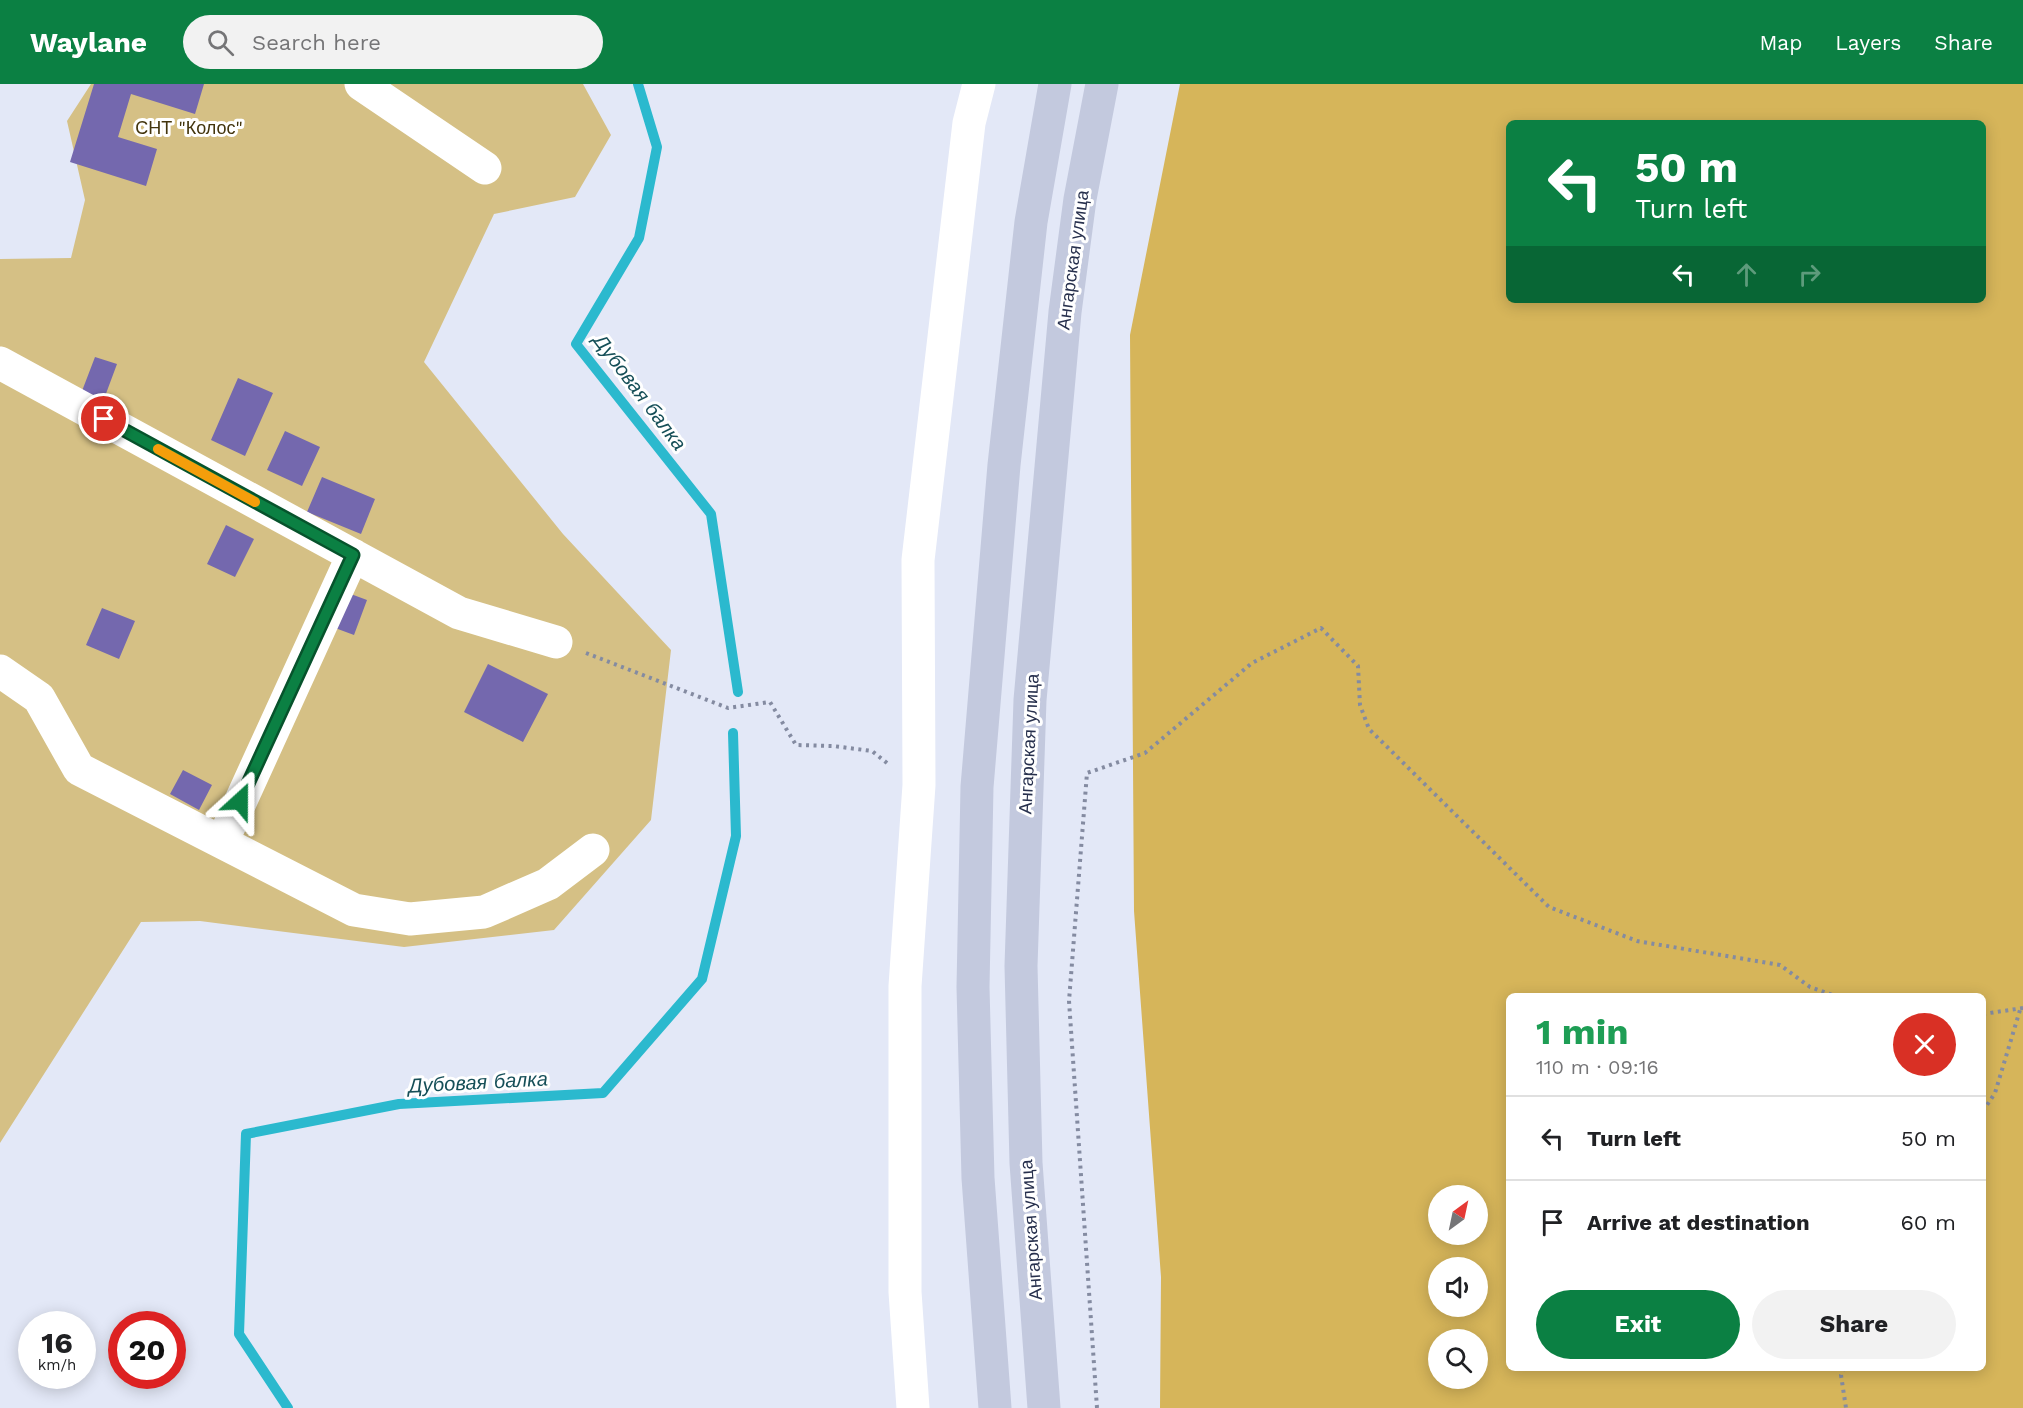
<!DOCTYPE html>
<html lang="en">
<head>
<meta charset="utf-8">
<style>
	body { margin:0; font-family:"Work Sans",sans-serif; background:#f2f2f2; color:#202124; height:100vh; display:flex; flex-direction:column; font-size:22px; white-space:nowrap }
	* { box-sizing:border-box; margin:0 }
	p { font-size:20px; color:#757577 }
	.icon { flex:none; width:33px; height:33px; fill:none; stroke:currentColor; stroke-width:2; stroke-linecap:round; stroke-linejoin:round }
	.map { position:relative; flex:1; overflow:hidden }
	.panel { position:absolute; left:1506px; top:909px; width:480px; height:378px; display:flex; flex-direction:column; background:#fff; border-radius:9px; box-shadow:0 3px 15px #0003 }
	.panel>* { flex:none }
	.top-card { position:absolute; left:1506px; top:36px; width:480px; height:183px; border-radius:9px; box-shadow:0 3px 15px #0003; background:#0b8043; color:#fff; overflow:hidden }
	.needle { width:39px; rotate:33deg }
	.buttons { position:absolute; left:1428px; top:1101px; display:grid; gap:12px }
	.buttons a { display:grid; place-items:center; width:60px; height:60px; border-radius:50%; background:#fff; box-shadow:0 3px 15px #0003; font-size:30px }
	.speed { position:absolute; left:18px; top:1227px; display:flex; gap:12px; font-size:30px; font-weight:700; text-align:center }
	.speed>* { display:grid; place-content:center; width:78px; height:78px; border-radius:50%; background:#fff; box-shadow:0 3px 15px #0003; line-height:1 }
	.speed small { font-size:15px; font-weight:400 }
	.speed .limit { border:9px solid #d22; background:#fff; color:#111 }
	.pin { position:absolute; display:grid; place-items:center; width:51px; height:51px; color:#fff; margin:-26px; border:3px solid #fff; border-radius:50%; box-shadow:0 2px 6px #0007 }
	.me { position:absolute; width:66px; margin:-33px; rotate:24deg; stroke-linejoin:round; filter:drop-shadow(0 0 4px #0008) }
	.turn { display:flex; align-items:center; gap:21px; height:126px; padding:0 30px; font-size:27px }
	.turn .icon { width:78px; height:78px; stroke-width:2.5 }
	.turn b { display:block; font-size:42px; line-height:51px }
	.lanes { display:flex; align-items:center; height:57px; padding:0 30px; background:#0003; justify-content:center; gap:30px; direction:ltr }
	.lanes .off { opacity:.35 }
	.round { display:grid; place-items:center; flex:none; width:63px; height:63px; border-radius:32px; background:#f2f2f2 }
	.summary { display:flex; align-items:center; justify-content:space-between; height:102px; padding:0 30px }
	h1 { font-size:36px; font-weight:700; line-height:45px; color:#1e9e55 }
	.action { display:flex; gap:12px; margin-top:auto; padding:12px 30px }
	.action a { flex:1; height:69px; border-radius:36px; background:#0b8043; color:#fff; font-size:24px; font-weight:700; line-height:69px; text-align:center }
	.action a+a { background:#f2f2f2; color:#202124 }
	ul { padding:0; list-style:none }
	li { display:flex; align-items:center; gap:18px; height:84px; padding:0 30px; border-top:2px solid #e0e0e0 }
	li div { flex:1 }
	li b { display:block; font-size:22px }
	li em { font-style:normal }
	header { display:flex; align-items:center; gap:36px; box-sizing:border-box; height:84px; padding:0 30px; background:#0b8043; color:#fff }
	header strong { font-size:28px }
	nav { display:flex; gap:33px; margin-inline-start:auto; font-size:21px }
	.search { width:420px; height:54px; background:#f2f2f2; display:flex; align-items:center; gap:15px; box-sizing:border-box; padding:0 21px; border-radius:33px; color:#757577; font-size:22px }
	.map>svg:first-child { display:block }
</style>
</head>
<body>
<header>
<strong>Waylane</strong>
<div class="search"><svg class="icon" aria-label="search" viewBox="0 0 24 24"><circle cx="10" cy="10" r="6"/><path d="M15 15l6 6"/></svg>Search here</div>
<nav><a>Map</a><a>Layers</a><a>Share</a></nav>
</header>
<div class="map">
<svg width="2023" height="1324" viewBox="0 0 2023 1324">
	<rect width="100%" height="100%" fill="#e3e8f7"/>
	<path fill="#d5c085" d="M 91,0 L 583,0 L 611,51 L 575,113 L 494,130 L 424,278 L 563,450 L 671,566 L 651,736 L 554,846 L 404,863 L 200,837 L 141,838 L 0,1059 L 0,175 L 71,174 L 85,116 L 67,37 Z"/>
	<path fill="#d6b55a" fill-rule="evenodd" d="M 1180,0 L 2023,0 L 2023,1324 L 1160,1324 L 1161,1193 L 1134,827 L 1130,251 ZM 1509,39 L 1983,39 L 1983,216 L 1509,216 ZM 1509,912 L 1983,912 L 1983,1284 L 1509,1284 ZM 1438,1112 L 1478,1112 L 1478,1150 L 1438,1150 ZM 1438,1184 L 1478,1184 L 1478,1222 L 1438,1222 ZM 1438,1256 L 1478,1256 L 1478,1294 L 1438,1294 Z"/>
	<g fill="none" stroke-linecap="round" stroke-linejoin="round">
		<path stroke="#2bb9ce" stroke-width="10" d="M 638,0 L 657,63 L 639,154 L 576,260 L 711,430 L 738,608
			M 288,1324 L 239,1250 L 246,1050 L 399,1020 L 603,1009 L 702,895 L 736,752 L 733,649"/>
	</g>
	<path fill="#7468ae" d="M 94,0 L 204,0 L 195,30 L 131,10 L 118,53 L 157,65 L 146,102 L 70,78 Z
		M 95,273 L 117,280 L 104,315 L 82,307 Z
		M 238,294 L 273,309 L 245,372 L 211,356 Z
		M 285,347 L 320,363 L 302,402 L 267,386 Z
		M 322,393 L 375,415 L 361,450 L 307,428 Z
		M 226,441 L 254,455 L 235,493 L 207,480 Z
		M 340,506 L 367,516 L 354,551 L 327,541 Z
		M 102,524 L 135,537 L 119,575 L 86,561 Z
		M 488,580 L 548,610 L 523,658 L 464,628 Z
		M 183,686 L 212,701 L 199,726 L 170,710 Z"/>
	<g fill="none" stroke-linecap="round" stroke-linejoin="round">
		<path stroke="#848ba1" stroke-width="4" stroke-dasharray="3 4.5" stroke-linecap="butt" d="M 586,569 L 728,624 L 770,618 L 796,661 L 833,662 L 872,667 L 887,679
			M 1983,930 L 2023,924
			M 1983,1027 L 1995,1009 L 2020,926
			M 1844,1284 L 1841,1291 L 1846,1324
			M 1097,1324 L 1069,917 L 1087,689 L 1145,669 L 1252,579 L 1321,544 L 1358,582 L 1360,621 L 1369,645 L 1549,823 L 1637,857 L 1780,881 L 1810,903 L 1835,912"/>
		<path stroke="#fff" stroke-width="33" d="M 361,0 L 485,84
			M 0,279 L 459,529 L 556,558
			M 0,587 L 39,614 L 79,685 L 354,826 L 410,835 L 484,828 L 548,800 L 593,766
			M 222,758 L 353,471
			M 913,1324 L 905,1208 L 905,902 L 919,701 L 918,476 L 969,39 L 979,0"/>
		<path stroke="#c3c9de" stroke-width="33" d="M 995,1324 L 978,1094 L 973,903 L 977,703 L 1004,381 L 1031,138 L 1055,0
			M 1044,1324 L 1026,1079 L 1021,882 L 1030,616 L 1065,228 L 1080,115 L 1102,0"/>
	</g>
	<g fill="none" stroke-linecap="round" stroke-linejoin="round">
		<defs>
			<path id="route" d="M 104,335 L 353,471 L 240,717"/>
		</defs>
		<use href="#route" stroke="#07532c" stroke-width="15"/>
		<use href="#route" stroke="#0b8043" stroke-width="10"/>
		<path stroke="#f59e0b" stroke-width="10" d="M 158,365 L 255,418"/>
	</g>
	<g text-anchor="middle" stroke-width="6" stroke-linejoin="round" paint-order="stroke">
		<g font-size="18" fill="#43350d" stroke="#fff">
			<text x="189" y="50">СНТ "Колос"</text>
		</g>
		<g font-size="18" fill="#27304d" stroke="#fff">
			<text transform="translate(1073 176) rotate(-82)" y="6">Ангарская улица</text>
			<text transform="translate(1029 660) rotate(-87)" y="6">Ангарская улица</text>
			<text transform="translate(1031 1146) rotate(-94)" y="6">Ангарская улица</text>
		</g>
		<g font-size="20" font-style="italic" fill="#164f58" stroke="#fff">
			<text transform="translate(640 308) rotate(53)" y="7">Дубовая балка</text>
			<text transform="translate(478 998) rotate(-3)" y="7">Дубовая балка</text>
		</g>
	</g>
</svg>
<div class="buttons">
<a><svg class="needle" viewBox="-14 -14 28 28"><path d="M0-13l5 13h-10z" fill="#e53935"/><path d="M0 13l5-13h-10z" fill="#757577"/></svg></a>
<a><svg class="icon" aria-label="sound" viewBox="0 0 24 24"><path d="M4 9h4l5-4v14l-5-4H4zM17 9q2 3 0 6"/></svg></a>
<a><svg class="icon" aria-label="search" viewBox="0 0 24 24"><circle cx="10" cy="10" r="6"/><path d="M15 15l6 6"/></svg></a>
</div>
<div class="speed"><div>16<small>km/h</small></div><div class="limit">20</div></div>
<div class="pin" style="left:104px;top:335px;background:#d93025"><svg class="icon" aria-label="arrive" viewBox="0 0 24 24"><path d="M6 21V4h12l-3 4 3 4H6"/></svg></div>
<svg class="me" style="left:240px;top:717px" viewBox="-20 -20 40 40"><path d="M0-17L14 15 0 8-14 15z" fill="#0b8043" stroke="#fff" stroke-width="4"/></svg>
<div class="top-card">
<div class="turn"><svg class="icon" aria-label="left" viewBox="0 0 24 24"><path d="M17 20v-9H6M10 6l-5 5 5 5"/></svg><div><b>50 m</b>Turn left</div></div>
<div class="lanes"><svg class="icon" aria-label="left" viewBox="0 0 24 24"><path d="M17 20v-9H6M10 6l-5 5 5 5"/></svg><svg class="icon off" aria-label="ahead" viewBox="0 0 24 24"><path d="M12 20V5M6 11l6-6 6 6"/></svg><svg class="icon off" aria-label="right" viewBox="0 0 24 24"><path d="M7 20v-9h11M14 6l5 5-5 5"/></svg></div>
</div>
<section class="panel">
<div class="summary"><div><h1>1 min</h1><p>110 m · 09:16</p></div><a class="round" style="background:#d93025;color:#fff"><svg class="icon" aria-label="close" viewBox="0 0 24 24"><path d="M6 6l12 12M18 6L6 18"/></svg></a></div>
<ul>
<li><svg class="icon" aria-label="left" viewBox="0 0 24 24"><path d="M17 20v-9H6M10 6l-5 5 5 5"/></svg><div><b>Turn left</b></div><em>50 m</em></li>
<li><svg class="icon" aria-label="arrive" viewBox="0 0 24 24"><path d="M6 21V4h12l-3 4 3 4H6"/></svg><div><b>Arrive at destination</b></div><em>60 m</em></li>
</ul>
<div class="action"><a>Exit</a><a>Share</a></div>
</section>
</div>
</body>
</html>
